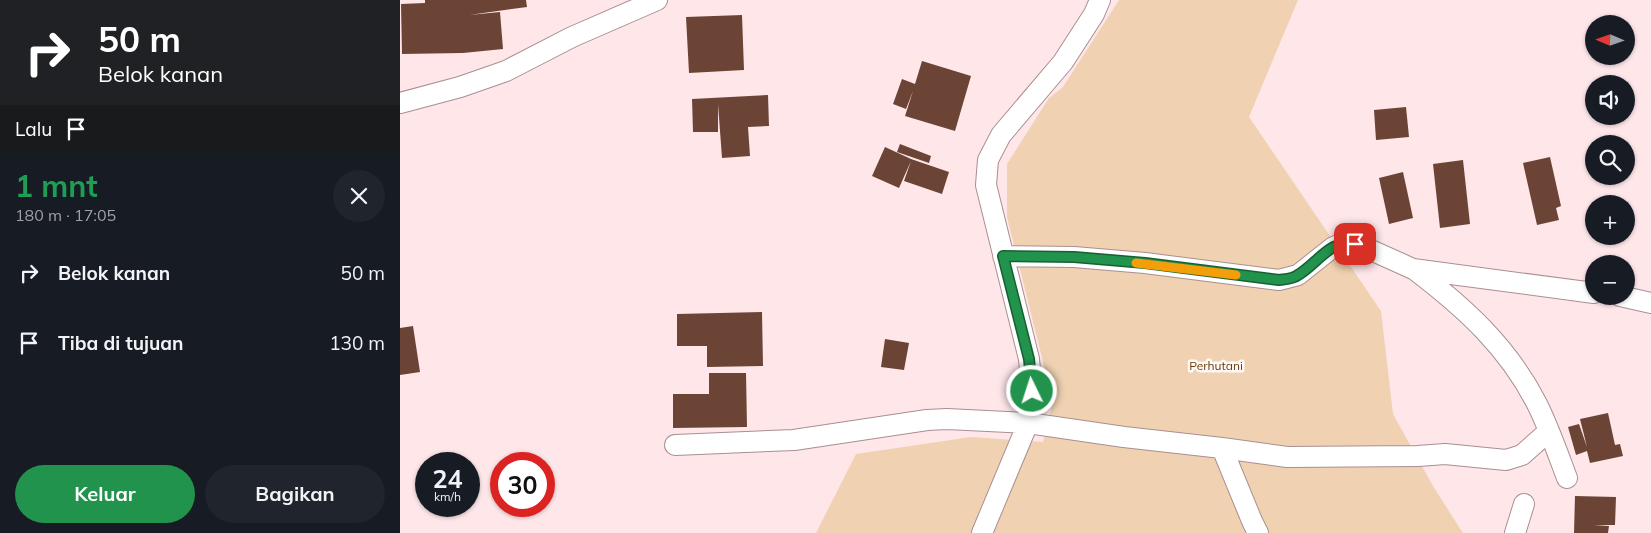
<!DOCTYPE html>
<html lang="id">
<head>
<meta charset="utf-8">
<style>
	body { margin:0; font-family:Mulish,sans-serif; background:#20242c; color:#f1f3f6; height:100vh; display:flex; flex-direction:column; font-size:19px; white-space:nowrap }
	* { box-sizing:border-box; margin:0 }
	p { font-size:16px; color:#9ea1a6 }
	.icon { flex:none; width:28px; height:28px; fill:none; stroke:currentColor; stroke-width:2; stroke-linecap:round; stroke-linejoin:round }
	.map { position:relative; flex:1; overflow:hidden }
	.drawer { display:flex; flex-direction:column; background:#171b24; width:400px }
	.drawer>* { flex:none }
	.guide { background:#202124; color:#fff; overflow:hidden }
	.needle { width:32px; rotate:272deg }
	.controls { position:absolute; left:1185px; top:15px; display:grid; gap:10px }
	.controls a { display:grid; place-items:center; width:50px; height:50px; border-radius:50%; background:#171b24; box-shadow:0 1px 4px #0004; font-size:25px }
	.speed { position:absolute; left:15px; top:452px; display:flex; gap:10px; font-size:25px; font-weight:700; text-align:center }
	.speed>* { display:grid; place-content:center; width:65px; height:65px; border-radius:50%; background:#171b24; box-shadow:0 1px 4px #0004; line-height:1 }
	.speed small { font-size:12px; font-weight:400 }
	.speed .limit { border:8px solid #d22; background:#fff; color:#111 }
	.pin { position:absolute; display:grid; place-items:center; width:42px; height:42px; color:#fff; margin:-21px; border-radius:10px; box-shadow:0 2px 8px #0006 }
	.me { position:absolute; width:55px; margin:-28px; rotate:356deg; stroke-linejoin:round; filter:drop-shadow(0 0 4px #0008) }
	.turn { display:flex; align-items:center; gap:18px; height:105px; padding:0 15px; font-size:22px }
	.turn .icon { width:65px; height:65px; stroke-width:2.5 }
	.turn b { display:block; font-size:35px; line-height:42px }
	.then { display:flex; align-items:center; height:48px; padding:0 15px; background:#0003; gap:10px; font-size:19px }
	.round { display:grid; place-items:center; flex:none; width:52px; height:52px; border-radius:26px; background:#20242c }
	.headline { display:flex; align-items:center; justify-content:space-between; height:85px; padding:0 15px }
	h1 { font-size:30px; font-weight:700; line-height:38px; color:#1e9e55 }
	.button { display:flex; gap:10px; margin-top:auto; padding:10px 15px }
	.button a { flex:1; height:58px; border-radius:30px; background:#22934d; color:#fff; font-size:20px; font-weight:700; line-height:58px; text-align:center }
	.button a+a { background:#20242c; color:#f1f3f6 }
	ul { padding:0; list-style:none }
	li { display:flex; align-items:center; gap:15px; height:70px; padding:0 15px }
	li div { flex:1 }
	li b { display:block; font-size:19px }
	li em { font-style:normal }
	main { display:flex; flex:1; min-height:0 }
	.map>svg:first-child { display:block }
</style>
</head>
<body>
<main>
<section class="drawer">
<div class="guide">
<div class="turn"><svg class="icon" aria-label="right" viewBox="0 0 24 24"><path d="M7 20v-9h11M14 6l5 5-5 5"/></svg><div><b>50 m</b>Belok kanan</div></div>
<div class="then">Lalu<svg class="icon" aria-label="arrive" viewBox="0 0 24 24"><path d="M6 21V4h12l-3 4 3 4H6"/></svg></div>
</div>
<div class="headline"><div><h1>1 mnt</h1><p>180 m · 17:05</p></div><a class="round"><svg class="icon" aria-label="close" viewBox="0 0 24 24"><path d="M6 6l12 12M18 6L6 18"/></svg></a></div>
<ul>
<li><svg class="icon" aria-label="right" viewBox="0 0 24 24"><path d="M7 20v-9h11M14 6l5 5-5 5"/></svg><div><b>Belok kanan</b></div><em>50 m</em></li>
<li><svg class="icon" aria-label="arrive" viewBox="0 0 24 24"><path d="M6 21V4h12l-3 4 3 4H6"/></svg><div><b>Tiba di tujuan</b></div><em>130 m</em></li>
</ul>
<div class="button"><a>Keluar</a><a>Bagikan</a></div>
</section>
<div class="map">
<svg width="1251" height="533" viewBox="0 0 1251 533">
	<rect width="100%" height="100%" fill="#fee6e9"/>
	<path fill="#f0d2b2" d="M 719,0 L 898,0 L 849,117 L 981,311 L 993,414 L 1033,486 L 1063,533 L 416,533 L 456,454 L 571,437 L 643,442 L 653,402 L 607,217 L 607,164 L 649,98 L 663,87 Z"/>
	<path fill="#6c4436" d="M 25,0 L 126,0 L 127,7 L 69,15 L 100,12 L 103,49 L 63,53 L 2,54 L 1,4 L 25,3 Z
		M 342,15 L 344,70 L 289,73 L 286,17 Z
		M 522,61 L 571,76 L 555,131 L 505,116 L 513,91 L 506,109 L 493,104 L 502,79 L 515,84 Z
		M 368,95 L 369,126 L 348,127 L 350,156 L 322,158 L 318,104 L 318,132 L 293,132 L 292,99 Z
		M 1006,107 L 1009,137 L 976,140 L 974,110 Z
		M 500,144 L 531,156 L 529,163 L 497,152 Z
		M 485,147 L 511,159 L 549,172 L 542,194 L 504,181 L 511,161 L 499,188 L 472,176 Z
		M 1150,157 L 1161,206 L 1156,208 L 1159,220 L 1137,225 L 1123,163 Z
		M 1063,160 L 1070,224 L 1040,228 L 1033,164 Z
		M 1003,172 L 1013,218 L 989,224 L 979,178 Z
		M 362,312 L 363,366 L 307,367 L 307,346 L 277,346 L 277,314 Z
		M 13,326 L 20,372 L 0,375 L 0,328 Z
		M 485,339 L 509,343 L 504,370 L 481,367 Z
		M 309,373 L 346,373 L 347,427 L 273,428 L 273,394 L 309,394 Z
		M 1208,413 L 1215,445 L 1220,444 L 1223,456 L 1190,463 L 1187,451 L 1176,455 L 1168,427 L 1179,424 L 1187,447 L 1180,419 Z
		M 1175,496 L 1216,497 L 1215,525 L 1194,525 L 1209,526 L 1208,533 L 1174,533 Z"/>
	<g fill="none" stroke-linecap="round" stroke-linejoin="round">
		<defs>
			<path id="minor" d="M 0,103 L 60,87 L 106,71 L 172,37 L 257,0
				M 603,256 L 674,257 L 745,263 L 879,280 L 898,275 L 932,248 L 940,244 L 951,243 L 962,246 L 1013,269 L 1194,293
				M 1015,270 C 1065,308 1108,347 1137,404 C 1149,428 1158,454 1167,478
				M 1220,296 L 1251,303
				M 275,445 L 394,440 L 527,420 L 547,419 L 628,423 L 724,437 L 822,448 L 852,521 L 858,533
				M 822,448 L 887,457 L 1018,456 L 1045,454 L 1106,460 L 1122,455 L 1149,431
				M 582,533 L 628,423 L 632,391 L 629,359 L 586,185 L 588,160 L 601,135 L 663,62 L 694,14 L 700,0
				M 1115,533 L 1124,504"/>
		</defs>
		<use href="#minor" stroke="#a98f91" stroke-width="22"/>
		<use href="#minor" stroke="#fff" stroke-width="20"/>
	</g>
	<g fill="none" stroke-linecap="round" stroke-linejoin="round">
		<defs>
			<path id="route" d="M 632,391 L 629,359 L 603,256 L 674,257 L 745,263 L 879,280 C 886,279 893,279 898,275 C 917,264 931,238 955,244"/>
		</defs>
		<use href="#route" stroke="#166032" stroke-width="12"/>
		<use href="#route" stroke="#22934d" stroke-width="9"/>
		<path stroke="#f59e0b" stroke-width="9" d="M 736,263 L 836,275"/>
	</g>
	<g text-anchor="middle" stroke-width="5" stroke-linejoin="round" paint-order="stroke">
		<g font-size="12" fill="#693e00" stroke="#fff9f9">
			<text x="816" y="370">Perhutani</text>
		</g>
	</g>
</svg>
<div class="controls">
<a><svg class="needle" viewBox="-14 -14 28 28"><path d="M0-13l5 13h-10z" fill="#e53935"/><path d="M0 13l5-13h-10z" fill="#9ea1a6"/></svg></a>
<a><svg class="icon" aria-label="sound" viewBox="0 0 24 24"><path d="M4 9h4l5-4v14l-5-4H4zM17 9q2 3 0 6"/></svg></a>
<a><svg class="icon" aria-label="search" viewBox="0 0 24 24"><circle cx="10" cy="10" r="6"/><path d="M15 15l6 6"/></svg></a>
<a>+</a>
<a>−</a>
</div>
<div class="speed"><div>24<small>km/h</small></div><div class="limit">30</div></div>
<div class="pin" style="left:955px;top:244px;background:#d93025"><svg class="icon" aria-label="arrive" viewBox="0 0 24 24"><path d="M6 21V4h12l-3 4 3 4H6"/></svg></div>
<svg class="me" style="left:632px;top:391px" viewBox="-20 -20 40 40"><circle r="17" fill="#22934d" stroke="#fff" stroke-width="3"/><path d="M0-11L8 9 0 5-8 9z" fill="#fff"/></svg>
</div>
</main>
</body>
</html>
